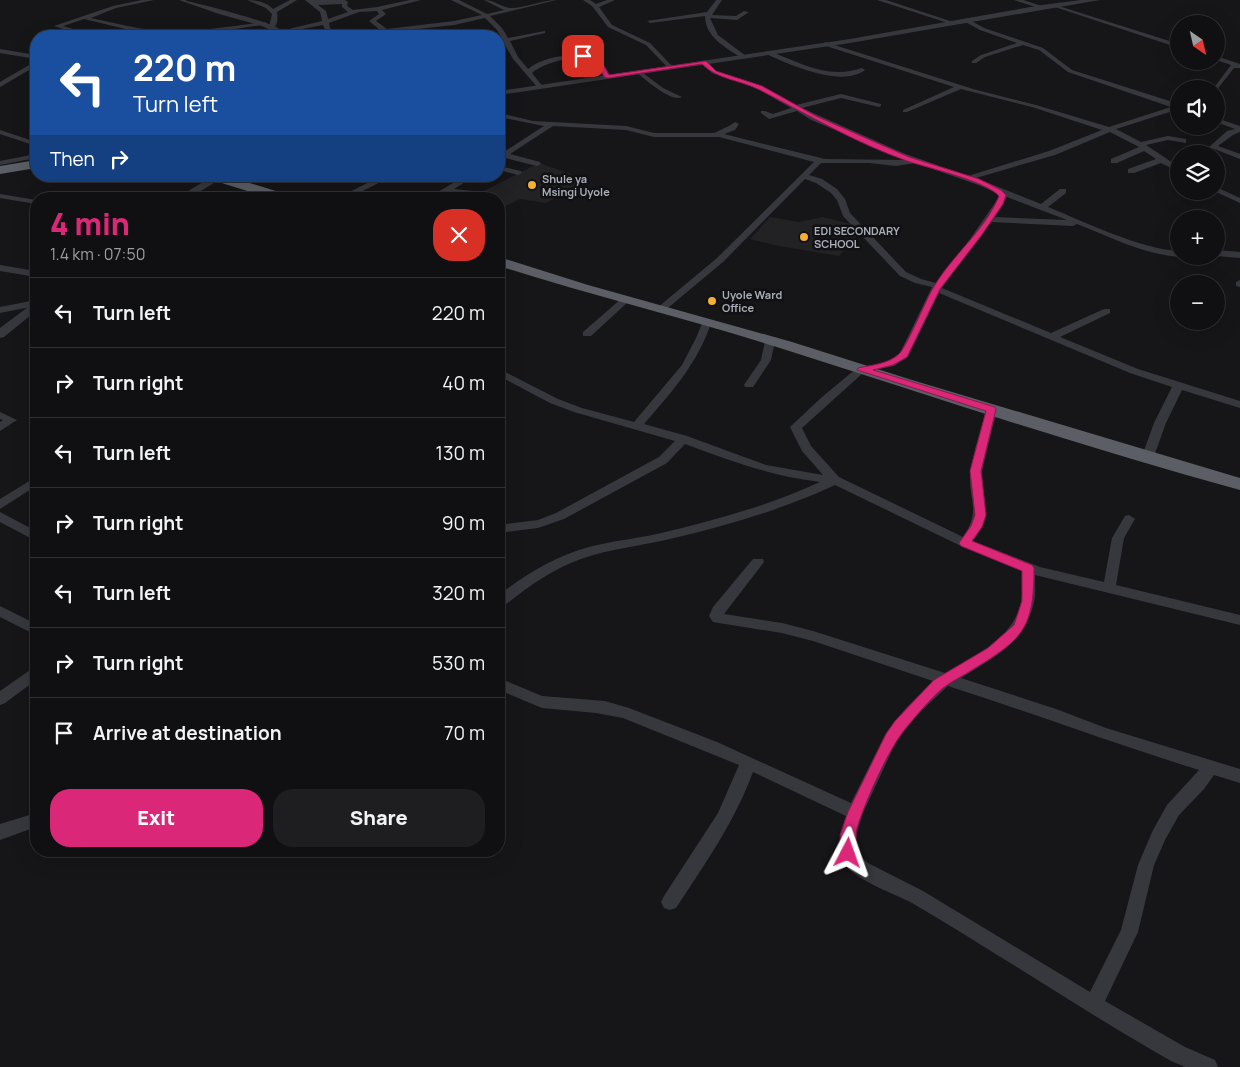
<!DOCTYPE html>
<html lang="en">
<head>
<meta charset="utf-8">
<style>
	body { margin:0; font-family:Manrope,sans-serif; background:#1e1e20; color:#f1f3f6; height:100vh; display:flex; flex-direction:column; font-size:19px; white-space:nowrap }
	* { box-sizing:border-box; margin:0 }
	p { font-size:16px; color:#9c9d9f }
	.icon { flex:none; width:28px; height:28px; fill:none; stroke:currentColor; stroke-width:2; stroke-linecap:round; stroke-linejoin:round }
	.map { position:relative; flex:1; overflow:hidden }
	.details { position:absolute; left:30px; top:192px; width:475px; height:665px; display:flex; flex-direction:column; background:#101012; border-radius:20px; box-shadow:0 5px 20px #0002,0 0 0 1px #303032 }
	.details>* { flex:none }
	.guide { position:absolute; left:30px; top:30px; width:475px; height:152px; border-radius:20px; box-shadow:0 5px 20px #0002,0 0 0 1px #303032; background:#1a4fa0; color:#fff; overflow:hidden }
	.needle { width:32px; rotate:146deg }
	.fabs { position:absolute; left:1170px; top:15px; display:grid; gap:10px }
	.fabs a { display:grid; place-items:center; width:55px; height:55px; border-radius:50%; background:#101012; box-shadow:0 5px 20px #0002,0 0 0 1px #303032; font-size:25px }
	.pin { position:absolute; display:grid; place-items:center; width:42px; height:42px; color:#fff; margin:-21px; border-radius:10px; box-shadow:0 2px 8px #0006 }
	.me { position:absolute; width:55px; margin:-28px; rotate:4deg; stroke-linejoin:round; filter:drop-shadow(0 0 4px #0008) }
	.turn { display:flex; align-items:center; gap:18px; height:105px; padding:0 20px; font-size:22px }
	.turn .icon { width:65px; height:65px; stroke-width:2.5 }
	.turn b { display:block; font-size:35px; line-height:42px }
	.then { display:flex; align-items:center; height:48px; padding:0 20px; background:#0003; gap:10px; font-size:19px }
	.round { display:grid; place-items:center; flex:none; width:52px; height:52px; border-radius:20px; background:#1e1e20 }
	.head { display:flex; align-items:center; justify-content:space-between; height:85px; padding:0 20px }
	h1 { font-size:30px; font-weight:800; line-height:38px; color:#db2777 }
	.button { display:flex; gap:10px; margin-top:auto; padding:10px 20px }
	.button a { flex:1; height:58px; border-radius:20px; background:#db2777; color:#fff; font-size:20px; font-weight:800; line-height:58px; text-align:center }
	.button a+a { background:#1e1e20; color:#f1f3f6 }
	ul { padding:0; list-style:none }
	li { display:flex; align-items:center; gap:15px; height:70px; padding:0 20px; border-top:1px solid #303032 }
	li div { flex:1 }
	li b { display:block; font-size:19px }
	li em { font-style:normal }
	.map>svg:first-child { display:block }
</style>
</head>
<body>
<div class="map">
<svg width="1240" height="1067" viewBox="0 0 1240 1067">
	<rect width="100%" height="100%" fill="#161618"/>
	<path fill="#222225" d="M 539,163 L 588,180 L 546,203 L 520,199 L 504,207 L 499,205 L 499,199 L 481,199 L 474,196 Z
		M 770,217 L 799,222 L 823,217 L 851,224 L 858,235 L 839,256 L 779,246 L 750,239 Z"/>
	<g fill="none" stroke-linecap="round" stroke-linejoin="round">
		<path fill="#37383d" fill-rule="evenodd" d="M 142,0 L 154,0 L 116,8 L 91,18 C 115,23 140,30 164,31 C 198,32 232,26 265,22 L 268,24 L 209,33 L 164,35 L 138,32 L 84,19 L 63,26 L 80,31 L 78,34 L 54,26 L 113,6 Z
			M 180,0 L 187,0 L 184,2 Z
			M 247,0 C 256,0 267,2 273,9 L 290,0 L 297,0 L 277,12 C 278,18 278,26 272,29 L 269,27 L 272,14 L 266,8 Z
			M 305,0 L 345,0 L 348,2 L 347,6 L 353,10 L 377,7 L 410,0 L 421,0 L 382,10 L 386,14 L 376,21 L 387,29 L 454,21 L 482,15 L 451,0 L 459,0 L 487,14 L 504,10 L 484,0 C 494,0 501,7 510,8 C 521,9 543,0 557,0 L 490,16 L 502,28 L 508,38 L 545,31 L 545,33 L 510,41 L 518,57 L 528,69 C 546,54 580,52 601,60 L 611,77 L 606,78 C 603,74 600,65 595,62 C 581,52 543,63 532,73 L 543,87 L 538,88 L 513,59 L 504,43 L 499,44 L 499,40 L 502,39 L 497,30 L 485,18 L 454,25 L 355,36 L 333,36 L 325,30 L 323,25 L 276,34 L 276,32 L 322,21 L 320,12 ZM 342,4 L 342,7 L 348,12 L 328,19 L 326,11 L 318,5 ZM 377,11 L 379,14 L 369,21 L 380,30 L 339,35 L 330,28 L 329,23 L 359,12 Z
			M 583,0 L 590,0 L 596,4 L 607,0 L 615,0 L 599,7 L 612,25 L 650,43 L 673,67 L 673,69 L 669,69 L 646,45 L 608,27 L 592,6 Z
			M 716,0 L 722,0 L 712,15 L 736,16 L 744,11 L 749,12 L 737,20 L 710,18 L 718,35 L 746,56 L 746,58 L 742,58 C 726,48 705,37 705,16 L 650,23 L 647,21 L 707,12 Z
			M 877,0 L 886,0 L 953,22 L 948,23 Z
			M 1014,0 L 1023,0 L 1045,7 L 1042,9 Z
			M 1052,4 L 1179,44 L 1179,48 L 1052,6 Z
			M 966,18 L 984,28 L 1043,48 L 1072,70 L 1179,104 L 1179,109 L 1116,129 L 1141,142 L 1168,136 L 1186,139 L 1186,143 L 1168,140 L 1146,145 L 1179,167 L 1179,172 L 1161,163 L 1134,173 L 1128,173 L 1128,169 L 1156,159 L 1144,151 L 1117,163 L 1111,163 L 1111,159 L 1139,147 L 1110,132 L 1055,155 L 976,178 L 1041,204 L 1060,189 L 1066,189 L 1066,193 L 1048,207 C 1085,222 1140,249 1179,251 L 1179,256 L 1181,256 L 1179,257 C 1143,254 1110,237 1077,224 L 1073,226 L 990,222 L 942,288 L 1051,333 L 1104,309 L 1110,309 L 1110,313 L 1060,337 L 1138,369 L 1240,401 L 1240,408 L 1182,390 L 1166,423 L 1154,456 L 1152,459 L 1144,459 L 1142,456 L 1154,423 L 1172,387 L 1130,373 L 939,293 L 908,357 L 894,366 L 864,372 L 802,428 L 811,446 L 839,477 L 963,537 C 983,508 966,498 971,469 C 974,449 981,429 987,409 L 992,406 L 996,407 L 997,409 L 982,471 L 986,515 L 982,527 L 973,541 L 1040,567 L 1104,582 L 1112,538 L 1125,516 L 1129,515 L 1135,519 L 1124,538 L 1116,585 L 1240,615 L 1240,625 L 1035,575 C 1035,584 1036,594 1034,602 C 1025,643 993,658 961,678 L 1056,709 L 1106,728 L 1240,769 L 1240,783 L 1214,775 L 1204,789 L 1179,815 L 1165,840 L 1154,865 L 1138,932 L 1105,1001 L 1185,1047 L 1215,1060 L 1218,1067 L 1185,1067 L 1171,1061 C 1083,1011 999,954 912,903 C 893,893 860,882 846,866 C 834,852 841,831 846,816 L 753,772 C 735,821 705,864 676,908 L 670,910 L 664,908 L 661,902 L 664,896 L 718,813 L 739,765 L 623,718 L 596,713 L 542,708 L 499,690 L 499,678 L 542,696 L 605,701 L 629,708 L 717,742 L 851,803 L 886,733 L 907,707 L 933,681 L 813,641 L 782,633 L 713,622 L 709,616 L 713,607 L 753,559 L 763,559 L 764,562 L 724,614 L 782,623 L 813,631 L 945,673 C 974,656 1015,638 1021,601 C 1023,591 1021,580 1022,570 L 961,546 L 835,485 C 784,509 729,525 674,538 C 643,546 611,548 581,559 C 553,569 527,587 504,606 L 499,607 L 499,595 C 526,574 556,556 589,547 C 611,541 634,539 657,534 C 712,521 768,506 820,482 C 771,476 731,461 685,444 L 667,463 L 564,519 L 538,528 L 499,533 L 499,525 L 538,520 L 556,513 L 659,457 L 675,441 L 574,412 L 550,403 L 499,376 L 499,369 L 558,399 L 582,408 L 634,422 L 682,365 L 696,338 L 703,321 L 709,321 L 711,323 C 698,363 671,393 644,424 L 687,436 L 766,465 L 823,475 L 802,451 L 790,427 L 822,397 L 857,368 L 887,362 L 900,353 L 932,287 L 915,283 L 900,276 L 843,216 L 837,200 L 831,193 L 816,183 L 805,179 L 723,262 L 663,312 L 657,312 L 657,308 L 717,258 L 814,162 L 719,137 L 654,137 L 626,130 L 553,126 L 510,154 L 540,162 L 541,164 L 537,166 L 505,158 L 499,160 L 499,155 L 544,126 L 499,117 L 499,113 L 533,121 L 626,126 L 654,133 L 714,133 L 729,126 L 735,122 L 739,124 L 735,130 L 724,134 L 825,159 L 908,160 L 811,120 L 797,111 L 769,119 L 761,113 L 761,111 L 765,111 L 773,114 L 791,108 L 758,89 L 712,73 L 701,62 L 704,60 L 716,71 L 762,87 L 796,105 L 841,94 L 881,104 L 881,106 L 879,107 L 841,98 L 802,108 L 903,153 L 968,176 L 1049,151 L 1102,130 L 1032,107 L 961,89 L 907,112 L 903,112 L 903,110 L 954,87 L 823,45 L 825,42 L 973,89 L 1036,105 L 1109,127 L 1171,107 L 1068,72 L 1039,50 L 1023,45 L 985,57 L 976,63 L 972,63 L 972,61 L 981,55 L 1017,43 L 980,30 L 964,21 ZM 821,163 L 869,163 L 896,166 L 916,163 L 981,186 L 996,193 L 999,197 L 968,242 L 936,283 L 921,279 L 906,272 L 850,213 L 845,199 L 837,189 L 822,179 L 809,175 ZM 1007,197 L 1067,220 L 994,217 ZM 948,686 C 1032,713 1115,744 1199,770 L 1167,805 L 1153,830 L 1138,865 L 1121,930 L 1090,992 L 923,891 L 868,863 L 857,854 L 856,835 L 863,813 L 896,742 L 917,715 Z
			M 0,49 L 36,55 L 36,59 L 0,53 Z
			M 768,51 C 800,62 827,80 862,68 L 865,70 C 842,88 790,65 766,54 L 766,52 Z
			M 1216,56 L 1240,64 L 1240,68 L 1234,68 L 1216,91 L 1216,89 L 1213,89 L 1231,65 L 1216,60 Z
			M 36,61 L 36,66 L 0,87 L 0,82 Z
			M 639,70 L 663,88 L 682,97 C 672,103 646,80 637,73 L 637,71 Z
			M 1216,118 L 1240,126 L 1240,132 L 1233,135 L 1218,146 L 1240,154 L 1240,159 L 1209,147 L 1227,131 L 1235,129 L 1216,122 Z
			M 0,130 L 36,142 L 36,146 L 0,134 Z
			M 36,154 L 36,158 L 0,165 L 0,161 Z
			M 499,166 L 521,171 L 522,173 L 518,175 L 499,170 Z
			M 381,176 L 392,176 L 347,199 L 336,199 Z
			M 465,176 L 475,176 L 454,189 L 483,192 L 486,192 L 486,196 L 447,193 L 436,199 L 426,199 Z
			M 1216,187 L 1240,198 L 1240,203 L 1214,191 L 1216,191 Z
			M 0,194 L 36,200 L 36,204 L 0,198 Z
			M 1216,250 L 1240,252 L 1240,258 L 1216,256 Z
			M 0,265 L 36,271 L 36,277 L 0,271 Z
			M 1240,280 L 1240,287 L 1236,286 L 1236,282 Z
			M 625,297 L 630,300 L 628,302 L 591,336 L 583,336 L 583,332 L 622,298 Z
			M 36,300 L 36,306 L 0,313 L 0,307 Z
			M 770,338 L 775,341 L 771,360 L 753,387 L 745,387 L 744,385 L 761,360 L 765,341 Z
			M 0,412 L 17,420 L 0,431 L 0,422 L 3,420 L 0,419 Z
			M 36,477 L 36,486 L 0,509 L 0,499 Z
			M 0,512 L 36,531 L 36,541 L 0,522 Z
			M 0,606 L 36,624 L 36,635 L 0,617 Z
			M 36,666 L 36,680 L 5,703 L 0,705 L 0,691 Z
			M 36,813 L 36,827 L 0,840 L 0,824 Z"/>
		<path fill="#37383d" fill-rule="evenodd" d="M 179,0 C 189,0 274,23 279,29 C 280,30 281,35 282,36 L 275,36 L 273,31 L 262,26 L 219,14 Z
			M 1081,0 L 1100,0 L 850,43 L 499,95 L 499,91 L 850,39 L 1042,5 Z
			M 213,176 L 225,176 L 188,199 L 175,199 Z
			M 36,303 L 36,311 L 4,337 L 0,338 L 0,328 L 32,304 Z"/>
		<path fill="#5b5e65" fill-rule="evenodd" d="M 36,160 L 36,168 L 0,174 L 0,166 Z
			M 207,176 L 227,176 L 292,196 L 293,199 L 273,199 L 209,179 Z
			M 499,257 L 588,285 L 792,342 L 912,380 L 1240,478 L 1240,490 C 1086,448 934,397 783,349 C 689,319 593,296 499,266 Z"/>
	</g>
	<path fill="#db2777" stroke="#8e194d" d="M 581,55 L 601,60 L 609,75 L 706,61 L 716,71 L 762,86 L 816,116 L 909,157 L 979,179 L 1001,190 L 1006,195 L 1003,204 L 981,236 L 940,289 L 907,357 L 893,365 L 873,370 L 995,407 L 996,409 L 981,471 L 986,515 L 982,527 L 972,541 L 1032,565 L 1034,568 C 1034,629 1023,639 972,670 C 963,676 952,681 943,688 C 930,699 916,716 905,729 C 888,750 865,802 857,828 C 855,838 858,849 853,858 L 848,860 L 843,858 L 841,853 L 840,835 L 848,812 L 886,734 L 895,721 L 934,680 L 988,648 L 1014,625 L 1022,601 L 1022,571 L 961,546 L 959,543 L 971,526 L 975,515 L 970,471 L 986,411 L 857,370 L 858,368 C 872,365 887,364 898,355 C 906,349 925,302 932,290 C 950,257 985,231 999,196 C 986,181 928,168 907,161 C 856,143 808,115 760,90 C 741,80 718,80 702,64 L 608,78 L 604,77 L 597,62 L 581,58 Z"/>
	<g fill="#f2b134" stroke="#111113" stroke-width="2">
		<circle cx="532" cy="185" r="5"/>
		<circle cx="804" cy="237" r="5"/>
		<circle cx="712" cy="301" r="5"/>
	</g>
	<g text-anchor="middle" stroke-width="5" stroke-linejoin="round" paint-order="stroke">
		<g font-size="11" font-weight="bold" fill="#a8adb8" stroke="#111113" text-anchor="start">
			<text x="542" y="183">Shule ya<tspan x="542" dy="13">Msingi Uyole</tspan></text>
			<text x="814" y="235">EDI SECONDARY<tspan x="814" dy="13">SCHOOL</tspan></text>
			<text x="722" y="299">Uyole Ward<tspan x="722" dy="13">Office</tspan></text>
		</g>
	</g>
</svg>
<div class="fabs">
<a><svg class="needle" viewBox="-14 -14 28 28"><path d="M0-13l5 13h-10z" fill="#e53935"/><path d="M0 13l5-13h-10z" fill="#9c9d9f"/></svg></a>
<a><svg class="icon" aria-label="sound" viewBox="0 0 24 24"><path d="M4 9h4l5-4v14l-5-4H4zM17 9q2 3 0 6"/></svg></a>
<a><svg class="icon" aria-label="layers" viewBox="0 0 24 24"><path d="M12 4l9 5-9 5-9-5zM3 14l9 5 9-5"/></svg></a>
<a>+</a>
<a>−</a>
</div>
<div class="pin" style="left:583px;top:56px;background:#d93025"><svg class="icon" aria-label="arrive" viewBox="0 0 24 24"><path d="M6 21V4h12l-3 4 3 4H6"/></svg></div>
<svg class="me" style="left:848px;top:853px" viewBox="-20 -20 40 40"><path d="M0-17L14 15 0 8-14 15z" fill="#db2777" stroke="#fff" stroke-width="4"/></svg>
<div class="guide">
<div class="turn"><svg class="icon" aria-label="left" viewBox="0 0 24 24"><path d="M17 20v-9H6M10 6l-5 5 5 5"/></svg><div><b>220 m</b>Turn left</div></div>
<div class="then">Then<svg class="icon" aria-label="right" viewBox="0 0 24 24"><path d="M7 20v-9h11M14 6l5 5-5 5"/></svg></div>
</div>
<section class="details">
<div class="head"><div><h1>4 min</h1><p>1.4 km · 07:50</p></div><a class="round" style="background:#d93025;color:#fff"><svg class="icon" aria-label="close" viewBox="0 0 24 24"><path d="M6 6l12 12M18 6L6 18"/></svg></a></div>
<ul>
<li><svg class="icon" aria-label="left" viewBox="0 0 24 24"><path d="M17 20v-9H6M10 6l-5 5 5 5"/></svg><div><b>Turn left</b></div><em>220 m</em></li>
<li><svg class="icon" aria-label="right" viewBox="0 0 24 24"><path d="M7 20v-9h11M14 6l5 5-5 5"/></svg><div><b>Turn right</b></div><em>40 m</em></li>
<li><svg class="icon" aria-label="left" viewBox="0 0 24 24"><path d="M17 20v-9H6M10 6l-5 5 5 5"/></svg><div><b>Turn left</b></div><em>130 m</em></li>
<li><svg class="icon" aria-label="right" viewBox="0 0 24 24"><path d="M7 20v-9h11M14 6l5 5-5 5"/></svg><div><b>Turn right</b></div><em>90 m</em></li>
<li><svg class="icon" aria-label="left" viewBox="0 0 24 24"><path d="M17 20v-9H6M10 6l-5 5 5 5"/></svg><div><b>Turn left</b></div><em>320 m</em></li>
<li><svg class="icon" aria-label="right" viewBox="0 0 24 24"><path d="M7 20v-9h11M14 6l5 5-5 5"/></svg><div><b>Turn right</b></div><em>530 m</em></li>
<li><svg class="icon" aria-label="arrive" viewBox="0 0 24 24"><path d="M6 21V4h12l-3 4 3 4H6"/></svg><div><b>Arrive at destination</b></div><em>70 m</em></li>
</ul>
<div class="button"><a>Exit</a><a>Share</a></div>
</section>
</div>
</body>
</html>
